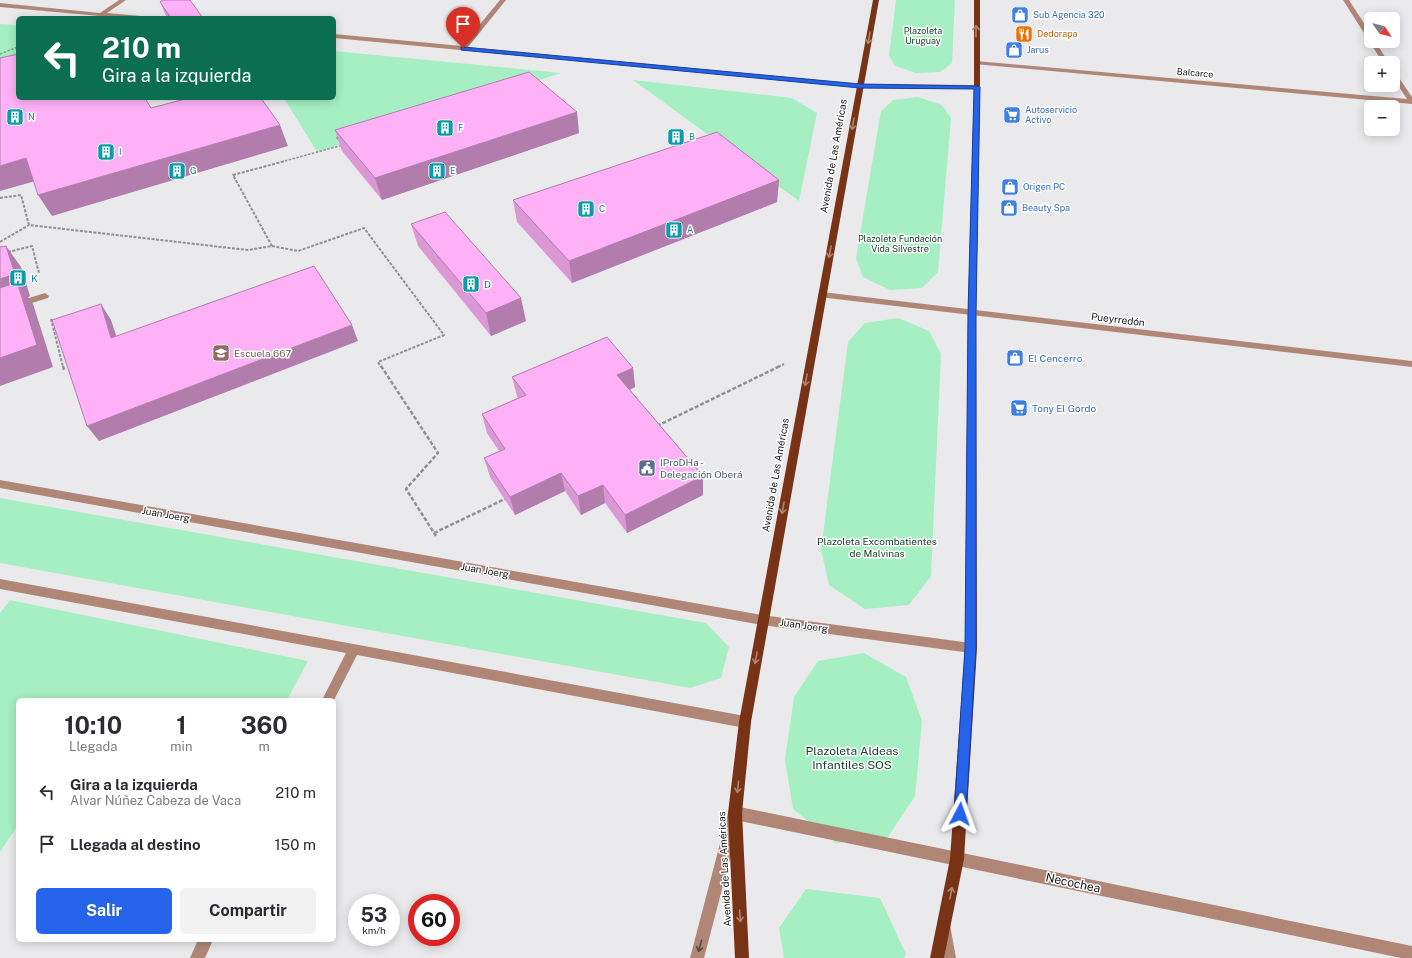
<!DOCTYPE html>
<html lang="es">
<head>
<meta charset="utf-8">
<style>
	body { margin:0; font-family:"Public Sans",sans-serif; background:#f2f2f3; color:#2b2b33; height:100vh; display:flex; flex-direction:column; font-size:15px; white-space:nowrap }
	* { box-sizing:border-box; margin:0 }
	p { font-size:13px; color:#7c7c81 }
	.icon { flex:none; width:22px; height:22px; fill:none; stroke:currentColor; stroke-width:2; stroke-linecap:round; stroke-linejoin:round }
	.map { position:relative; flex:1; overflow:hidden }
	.panel { position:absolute; left:16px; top:698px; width:320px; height:244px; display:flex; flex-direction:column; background:#fff; border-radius:6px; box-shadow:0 2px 10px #0003 }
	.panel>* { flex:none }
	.top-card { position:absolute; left:16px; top:16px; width:320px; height:84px; border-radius:6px; box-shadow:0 2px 10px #0003; background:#0b6e4f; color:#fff; overflow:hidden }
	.needle { width:26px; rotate:125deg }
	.tools { position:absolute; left:1364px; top:12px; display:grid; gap:8px }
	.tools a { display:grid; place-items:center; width:36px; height:36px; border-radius:6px; background:#fff; box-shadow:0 2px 10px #0003; font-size:20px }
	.speed { position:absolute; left:348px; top:894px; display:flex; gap:8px; font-size:20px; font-weight:700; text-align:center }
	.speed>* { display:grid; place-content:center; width:52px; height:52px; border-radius:50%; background:#fff; box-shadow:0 2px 10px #0003; line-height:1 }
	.speed small { font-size:10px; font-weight:400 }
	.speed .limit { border:6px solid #d22; background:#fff; color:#111 }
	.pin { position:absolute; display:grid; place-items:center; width:34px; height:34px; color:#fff; margin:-41px -17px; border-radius:50% 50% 50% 0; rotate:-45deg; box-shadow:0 0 4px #0007 }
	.pin .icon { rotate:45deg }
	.me { position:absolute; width:44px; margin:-22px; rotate:4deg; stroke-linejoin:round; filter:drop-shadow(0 0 3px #0008) }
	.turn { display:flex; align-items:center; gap:14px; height:84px; padding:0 20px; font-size:18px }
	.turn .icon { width:52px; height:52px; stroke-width:2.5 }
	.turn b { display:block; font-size:28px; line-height:34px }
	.eta { display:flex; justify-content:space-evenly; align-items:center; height:68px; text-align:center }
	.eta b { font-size:24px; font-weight:700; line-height:28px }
	.action { display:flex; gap:8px; margin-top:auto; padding:8px 20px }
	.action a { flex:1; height:46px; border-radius:6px; background:#2563eb; color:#fff; font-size:16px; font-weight:700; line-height:46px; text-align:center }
	.action a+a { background:#f2f2f3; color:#2b2b33 }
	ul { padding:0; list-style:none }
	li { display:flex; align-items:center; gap:12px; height:52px; padding:0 20px }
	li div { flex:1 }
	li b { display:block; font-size:15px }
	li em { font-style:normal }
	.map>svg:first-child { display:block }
</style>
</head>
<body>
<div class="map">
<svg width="1412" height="958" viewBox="0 0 1412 958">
	<rect width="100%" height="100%" fill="#eaeaed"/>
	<path fill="#a6efc2" d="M 896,0 L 955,0 L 952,63 L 940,72 L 916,73 L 895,66 L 889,55 Z
		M 0,24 L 18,25 L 18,71 L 0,75 Z
		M 334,51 L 561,73 L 317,152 L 284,98 L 334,98 Z
		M 633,80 L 792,98 L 817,113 L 799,201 Z
		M 918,97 L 942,105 L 951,118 L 938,272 L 922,288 L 890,290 L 863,277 L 856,258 L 881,111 L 893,100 Z
		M 898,318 L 929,331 L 941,354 L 931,576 L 909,605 L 865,609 L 829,585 L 821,550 L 848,342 L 865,323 Z
		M 0,498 L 706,623 L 729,647 L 721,678 L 690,688 L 0,563 Z
		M 10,600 L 308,661 L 287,700 L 18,700 L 18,825 L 0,852 L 0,613 Z
		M 864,653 L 906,677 L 922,721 L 915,796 L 888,837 L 836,843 L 793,809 L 785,760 L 794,697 L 818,661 Z
		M 806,889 L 880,898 L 906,954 L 904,958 L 784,958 L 779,928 Z"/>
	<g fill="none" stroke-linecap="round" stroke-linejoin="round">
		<path stroke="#919193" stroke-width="1.5" stroke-dasharray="2.5 1.5" stroke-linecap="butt" d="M 0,54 L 18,47
			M 281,162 L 343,145 L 336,137 L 341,136"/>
		<path stroke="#919193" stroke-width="2" stroke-dasharray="3 1.5" stroke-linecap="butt" d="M 0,198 L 21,195 L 29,225 L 248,250 L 272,246 L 298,251 L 364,228 L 444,335 L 378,362 L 381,367
			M 0,242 L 29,225
			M 272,246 L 233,175 L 285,161
			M 8,252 L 32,246 L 39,273
			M 51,319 L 63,367
			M 778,367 L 784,364"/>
		<path stroke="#919193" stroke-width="2.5" stroke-dasharray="4 2" stroke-linecap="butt" d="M 63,366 L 64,370
			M 381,366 L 438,453 L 406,489 L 436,536
			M 657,426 L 780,366
			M 434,533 L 507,498"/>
		<path fill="#b08777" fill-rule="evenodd" d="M 45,293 L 49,296 L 48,298 L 0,313 L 0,307 Z"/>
		<path fill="#b08777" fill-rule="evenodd" d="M 119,0 L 126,0 L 107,13 L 141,16 L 144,18 L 122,18 L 0,7 L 0,3 L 100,13 Z
			M 500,0 L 506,0 L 468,47 L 860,84 L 977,85 L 980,87 L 977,89 L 860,88 L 334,38 L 334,34 L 462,46 Z
			M 1343,0 L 1349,0 L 1371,34 L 1371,41 L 1375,41 L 1389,63 L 1383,63 Z
			M 976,61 L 1407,99 L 1393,78 L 1393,71 L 1395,72 L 1412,97 L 1412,104 L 974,64 L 974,62 Z
			M 822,292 L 1412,361 L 1412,367 L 819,297 L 818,295 L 819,293 Z
			M 0,480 L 762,615 L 971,643 L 975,644 L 977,648 L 975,652 L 971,653 L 762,625 L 0,488 Z
			M 0,579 L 745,716 L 749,718 L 751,722 L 749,726 L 745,728 L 357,655 L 334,700 L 322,700 L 346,653 L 0,589 Z
			M 735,806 L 1412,946 L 1412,958 L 1401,958 L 740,821 L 704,958 L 690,958 L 728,813 L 730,808 Z
			M 945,923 L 950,925 L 956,958 L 942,958 L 938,930 L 940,925 Z
			M 198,940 L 213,940 L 205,958 L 190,958 Z"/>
		<path fill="#783215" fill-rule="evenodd" d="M 873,0 L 879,0 L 751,722 L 742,813 L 749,958 L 735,958 L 728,813 L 739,722 Z
			M 974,0 L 980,0 L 980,87 L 976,313 L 977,648 L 964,859 L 944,958 L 930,958 L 950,859 L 965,648 L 968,313 L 974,87 Z"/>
	</g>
	<path fill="#da98d4" d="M 160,2 L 203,18 L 167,18 Z
		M 335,130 L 579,133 L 382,200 L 342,151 Z
		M 779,180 L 777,202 L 572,283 L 517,222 L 513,200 Z
		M 411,224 L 526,321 L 491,336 L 418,246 Z
		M 633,368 L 635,387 L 630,390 L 703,476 L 703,495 L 627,533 L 605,503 L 581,515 L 565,491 L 515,515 L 490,477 L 484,458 L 499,451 L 487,433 L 482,414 L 518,398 L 517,396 L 512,377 Z"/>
	<path fill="#b27cad" d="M 577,112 L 579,133 L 382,200 L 375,178 Z
		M 280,125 L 288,146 L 52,216 L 38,195 Z
		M 26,158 L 39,180 L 0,191 L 0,166 Z
		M 779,180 L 777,202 L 572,283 L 569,261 Z
		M 6,246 L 21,267 L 30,296 L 28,297 L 33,304 L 53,367 L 0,386 L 0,279 Z
		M 521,298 L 526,321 L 491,336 L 486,313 Z
		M 101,304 L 111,320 L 122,353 L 111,338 Z
		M 352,325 L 358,341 L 99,441 L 87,426 Z
		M 633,368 L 635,387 L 619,394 L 617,375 Z
		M 561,473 L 565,491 L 515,515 L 510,497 Z
		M 703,476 L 703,495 L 627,533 L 625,515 Z
		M 603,485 L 605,503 L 581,515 L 578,496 Z"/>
	<path fill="#feb1f7" stroke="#b27cad" d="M 163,0 L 190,0 L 203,18 L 171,18 L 160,2 Z
		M 18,54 L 18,98 L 145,98 L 151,108 L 189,98 L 261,98 L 280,125 L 38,195 L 26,158 L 0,166 L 0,58 Z
		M 529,72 L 577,112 L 375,178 L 335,130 Z
		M 717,132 L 779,180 L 569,261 L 513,200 Z
		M 445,212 L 521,298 L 486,313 L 411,224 Z
		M 6,246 L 15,274 L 0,279 L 0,247 Z
		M 314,266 L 352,325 L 87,426 L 52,320 L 101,304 L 111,338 Z
		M 17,282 L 37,345 L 0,358 L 0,288 Z
		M 607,337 L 633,368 L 617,375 L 703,476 L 625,515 L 603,485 L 578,496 L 561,473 L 510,497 L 484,458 L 505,449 L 482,414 L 526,395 L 512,377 Z"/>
	<defs><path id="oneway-shaft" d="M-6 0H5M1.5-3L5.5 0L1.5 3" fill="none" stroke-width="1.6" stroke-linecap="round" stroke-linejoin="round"/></defs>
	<g stroke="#ae8473">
		<use href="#oneway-shaft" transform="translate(976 31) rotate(-89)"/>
		<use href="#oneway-shaft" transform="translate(869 38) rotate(100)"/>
		<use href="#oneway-shaft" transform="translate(853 124) rotate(100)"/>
		<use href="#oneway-shaft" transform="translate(830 252) rotate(100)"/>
		<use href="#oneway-shaft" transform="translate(806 380) rotate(100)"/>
		<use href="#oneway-shaft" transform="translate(783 508) rotate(100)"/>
		<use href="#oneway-shaft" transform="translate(756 658) rotate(100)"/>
		<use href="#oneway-shaft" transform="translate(738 787) rotate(96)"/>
		<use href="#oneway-shaft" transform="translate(951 893) rotate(-79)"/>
		<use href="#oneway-shaft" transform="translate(740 916) rotate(87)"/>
	</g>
	<use stroke="#5b4842" href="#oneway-shaft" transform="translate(700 946) rotate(105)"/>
	<path fill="#2563eb" stroke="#184099" d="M 463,47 L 860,84 L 977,86 L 980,87 L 976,313 L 976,648 L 966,814 L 964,818 L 960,820 L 956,818 L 954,814 L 965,648 L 968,313 L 974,89 L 860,88 L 461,50 L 461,47 Z"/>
	<defs>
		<symbol id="shop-square" viewBox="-11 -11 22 22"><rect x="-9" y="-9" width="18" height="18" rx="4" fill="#3f7fe0" stroke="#fff"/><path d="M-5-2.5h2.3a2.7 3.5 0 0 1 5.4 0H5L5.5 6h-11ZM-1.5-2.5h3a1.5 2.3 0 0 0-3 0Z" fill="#fff"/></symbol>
		<symbol id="restaurant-square" viewBox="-11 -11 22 22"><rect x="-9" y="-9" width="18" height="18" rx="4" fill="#e8710a" stroke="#fff"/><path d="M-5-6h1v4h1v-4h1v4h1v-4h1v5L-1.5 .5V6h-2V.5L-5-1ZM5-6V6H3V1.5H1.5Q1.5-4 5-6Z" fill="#fff"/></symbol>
		<symbol id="supermarket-square" viewBox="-11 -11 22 22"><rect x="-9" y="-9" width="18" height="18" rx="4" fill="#3f7fe0" stroke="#fff"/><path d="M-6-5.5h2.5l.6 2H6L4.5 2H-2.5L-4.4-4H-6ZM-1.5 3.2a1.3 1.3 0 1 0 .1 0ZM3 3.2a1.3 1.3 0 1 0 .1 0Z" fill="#fff"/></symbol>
		<symbol id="building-square" viewBox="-11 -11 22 22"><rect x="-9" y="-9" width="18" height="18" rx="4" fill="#0f9aa8" stroke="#fff"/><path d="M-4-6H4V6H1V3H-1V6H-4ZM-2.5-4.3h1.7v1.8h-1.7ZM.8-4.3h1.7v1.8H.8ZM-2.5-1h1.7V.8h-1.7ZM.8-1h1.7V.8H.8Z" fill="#fff"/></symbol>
		<symbol id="school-square" viewBox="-11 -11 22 22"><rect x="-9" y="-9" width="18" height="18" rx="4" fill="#8d6e63" stroke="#fff"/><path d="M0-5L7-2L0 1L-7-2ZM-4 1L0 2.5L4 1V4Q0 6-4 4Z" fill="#fff"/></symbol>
		<symbol id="civic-square" viewBox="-11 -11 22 22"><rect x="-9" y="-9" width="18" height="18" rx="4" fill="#5c6f8a" stroke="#fff"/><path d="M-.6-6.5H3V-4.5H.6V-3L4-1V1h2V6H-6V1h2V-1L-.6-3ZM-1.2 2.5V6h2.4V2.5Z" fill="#fff"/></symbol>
	</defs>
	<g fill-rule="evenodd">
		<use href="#shop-square" x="1010" y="5" width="20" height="20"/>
		<use href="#restaurant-square" x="1014" y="24" width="20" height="20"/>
		<use href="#shop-square" x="1004" y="40" width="20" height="20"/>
		<use href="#supermarket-square" x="1002" y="105" width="20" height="20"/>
		<use href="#building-square" x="5" y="107" width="20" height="20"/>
		<use href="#building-square" x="435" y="118" width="20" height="20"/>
		<use href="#building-square" x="666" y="127" width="20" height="20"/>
		<use href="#building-square" x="96" y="142" width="20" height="20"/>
		<use href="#building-square" x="167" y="161" width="20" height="20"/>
		<use href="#building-square" x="427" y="161" width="20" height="20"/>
		<use href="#shop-square" x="1000" y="177" width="20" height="20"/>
		<use href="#shop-square" x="999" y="198" width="20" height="20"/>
		<use href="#building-square" x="576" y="199" width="20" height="20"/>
		<use href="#building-square" x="664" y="220" width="20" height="20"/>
		<use href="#building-square" x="8" y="268" width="20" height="20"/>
		<use href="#building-square" x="461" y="274" width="20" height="20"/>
		<use href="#school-square" x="211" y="343" width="20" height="20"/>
		<use href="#shop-square" x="1005" y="348" width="20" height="20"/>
		<use href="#supermarket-square" x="1009" y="398" width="20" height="20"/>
		<use href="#civic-square" x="637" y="458" width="20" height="20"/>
	</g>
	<g text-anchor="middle" stroke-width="3" stroke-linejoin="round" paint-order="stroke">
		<g font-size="9" fill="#366cbe" stroke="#fff" text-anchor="start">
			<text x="1033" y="18">Sub Agencia 320</text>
			<text x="1027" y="53">Jarus</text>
			<text x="1025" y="113">Autoservicio<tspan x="1025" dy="10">Activo</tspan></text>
			<text x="1023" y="190">Origen PC</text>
			<text x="1022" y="211">Beauty Spa</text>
		</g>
		<g font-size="9" fill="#18422b" stroke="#fff">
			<text x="923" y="34">Plazoleta<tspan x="923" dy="10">Uruguay</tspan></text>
			<text x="900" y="242">Plazoleta Fundación<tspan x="900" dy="10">Vida Silvestre</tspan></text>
		</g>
		<g font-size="9" fill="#c56008" stroke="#fff" text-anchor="start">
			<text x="1037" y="37">Dedorapa</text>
		</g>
		<g font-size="9" fill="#151516" stroke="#fff">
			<text transform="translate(1195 73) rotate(5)" y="3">Balcarce</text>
		</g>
		<g font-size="9" fill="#0d838f" stroke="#fff" text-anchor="start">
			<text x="28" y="120">N</text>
			<text x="458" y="131">F</text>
			<text x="689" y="140">B</text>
			<text x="119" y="155">I</text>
			<text x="190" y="174">G</text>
			<text x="450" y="174">E</text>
			<text x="599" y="212">C</text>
			<text x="687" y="233">A</text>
		</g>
		<g font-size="10" fill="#151516" stroke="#fff">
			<text transform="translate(833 156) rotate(-80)" y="4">Avenida de Las Américas</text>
			<text transform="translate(1118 319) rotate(7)" y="4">Pueyrredón</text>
			<text transform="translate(775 475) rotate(-80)" y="4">Avenida de Las Américas</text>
			<text transform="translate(166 514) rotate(10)" y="4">Juan Joerg</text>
			<text transform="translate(485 570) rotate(10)" y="4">Juan Joerg</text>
			<text transform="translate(804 625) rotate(8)" y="4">Juan Joerg</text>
			<text transform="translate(724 869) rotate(-93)" y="4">Avenida de Las Américas</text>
		</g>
		<g font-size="10" fill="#0d838f" stroke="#fff" text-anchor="start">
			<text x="31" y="282">K</text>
			<text x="484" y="288">D</text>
		</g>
		<g font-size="10" fill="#785e54" stroke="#fff" text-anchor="start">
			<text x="234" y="357">Escuela 667</text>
		</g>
		<g font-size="10" fill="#366cbe" stroke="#fff" text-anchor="start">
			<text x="1028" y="362">El Cencerro</text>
			<text x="1032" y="412">Tony El Gordo</text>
		</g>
		<g font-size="10" fill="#4e5e75" stroke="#fff" text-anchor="start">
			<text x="660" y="466">IProDHa -<tspan x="660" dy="12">Delegación Oberá</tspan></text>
		</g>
		<g font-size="10" fill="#18422b" stroke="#fff">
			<text x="877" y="545">Plazoleta Excombatientes<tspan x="877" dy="12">de Malvinas</tspan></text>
		</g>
		<g font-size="12" fill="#18422b" stroke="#fff">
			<text x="852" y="755">Plazoleta Aldeas<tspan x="852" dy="14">Infantiles SOS</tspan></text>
		</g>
		<g font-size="12" fill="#151516" stroke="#fff">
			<text transform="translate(1073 883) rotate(12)" y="4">Necochea</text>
		</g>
	</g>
</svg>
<div class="tools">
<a><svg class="needle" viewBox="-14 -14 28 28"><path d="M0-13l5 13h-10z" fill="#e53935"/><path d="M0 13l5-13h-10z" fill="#7c7c81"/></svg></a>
<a>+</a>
<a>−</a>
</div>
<div class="speed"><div>53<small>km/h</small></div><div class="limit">60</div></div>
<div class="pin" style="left:463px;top:48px;background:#d93025"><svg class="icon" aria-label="arrive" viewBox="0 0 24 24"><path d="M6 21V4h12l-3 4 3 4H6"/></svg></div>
<svg class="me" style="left:960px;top:814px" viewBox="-20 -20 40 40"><path d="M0-17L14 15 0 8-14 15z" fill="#2563eb" stroke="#fff" stroke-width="4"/></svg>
<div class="top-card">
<div class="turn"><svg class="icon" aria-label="left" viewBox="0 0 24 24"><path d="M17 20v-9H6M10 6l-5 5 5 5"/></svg><div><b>210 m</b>Gira a la izquierda</div></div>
</div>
<section class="panel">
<div class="eta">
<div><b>10:10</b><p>Llegada</p></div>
<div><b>1</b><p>min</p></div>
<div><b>360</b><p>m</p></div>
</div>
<ul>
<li><svg class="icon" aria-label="left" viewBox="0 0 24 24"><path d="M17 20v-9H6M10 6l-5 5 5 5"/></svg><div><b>Gira a la izquierda</b><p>Alvar Núñez Cabeza de Vaca</p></div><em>210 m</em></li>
<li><svg class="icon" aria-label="arrive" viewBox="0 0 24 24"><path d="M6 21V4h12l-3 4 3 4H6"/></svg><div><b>Llegada al destino</b></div><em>150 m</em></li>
</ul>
<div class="action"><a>Salir</a><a>Compartir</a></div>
</section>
</div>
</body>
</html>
